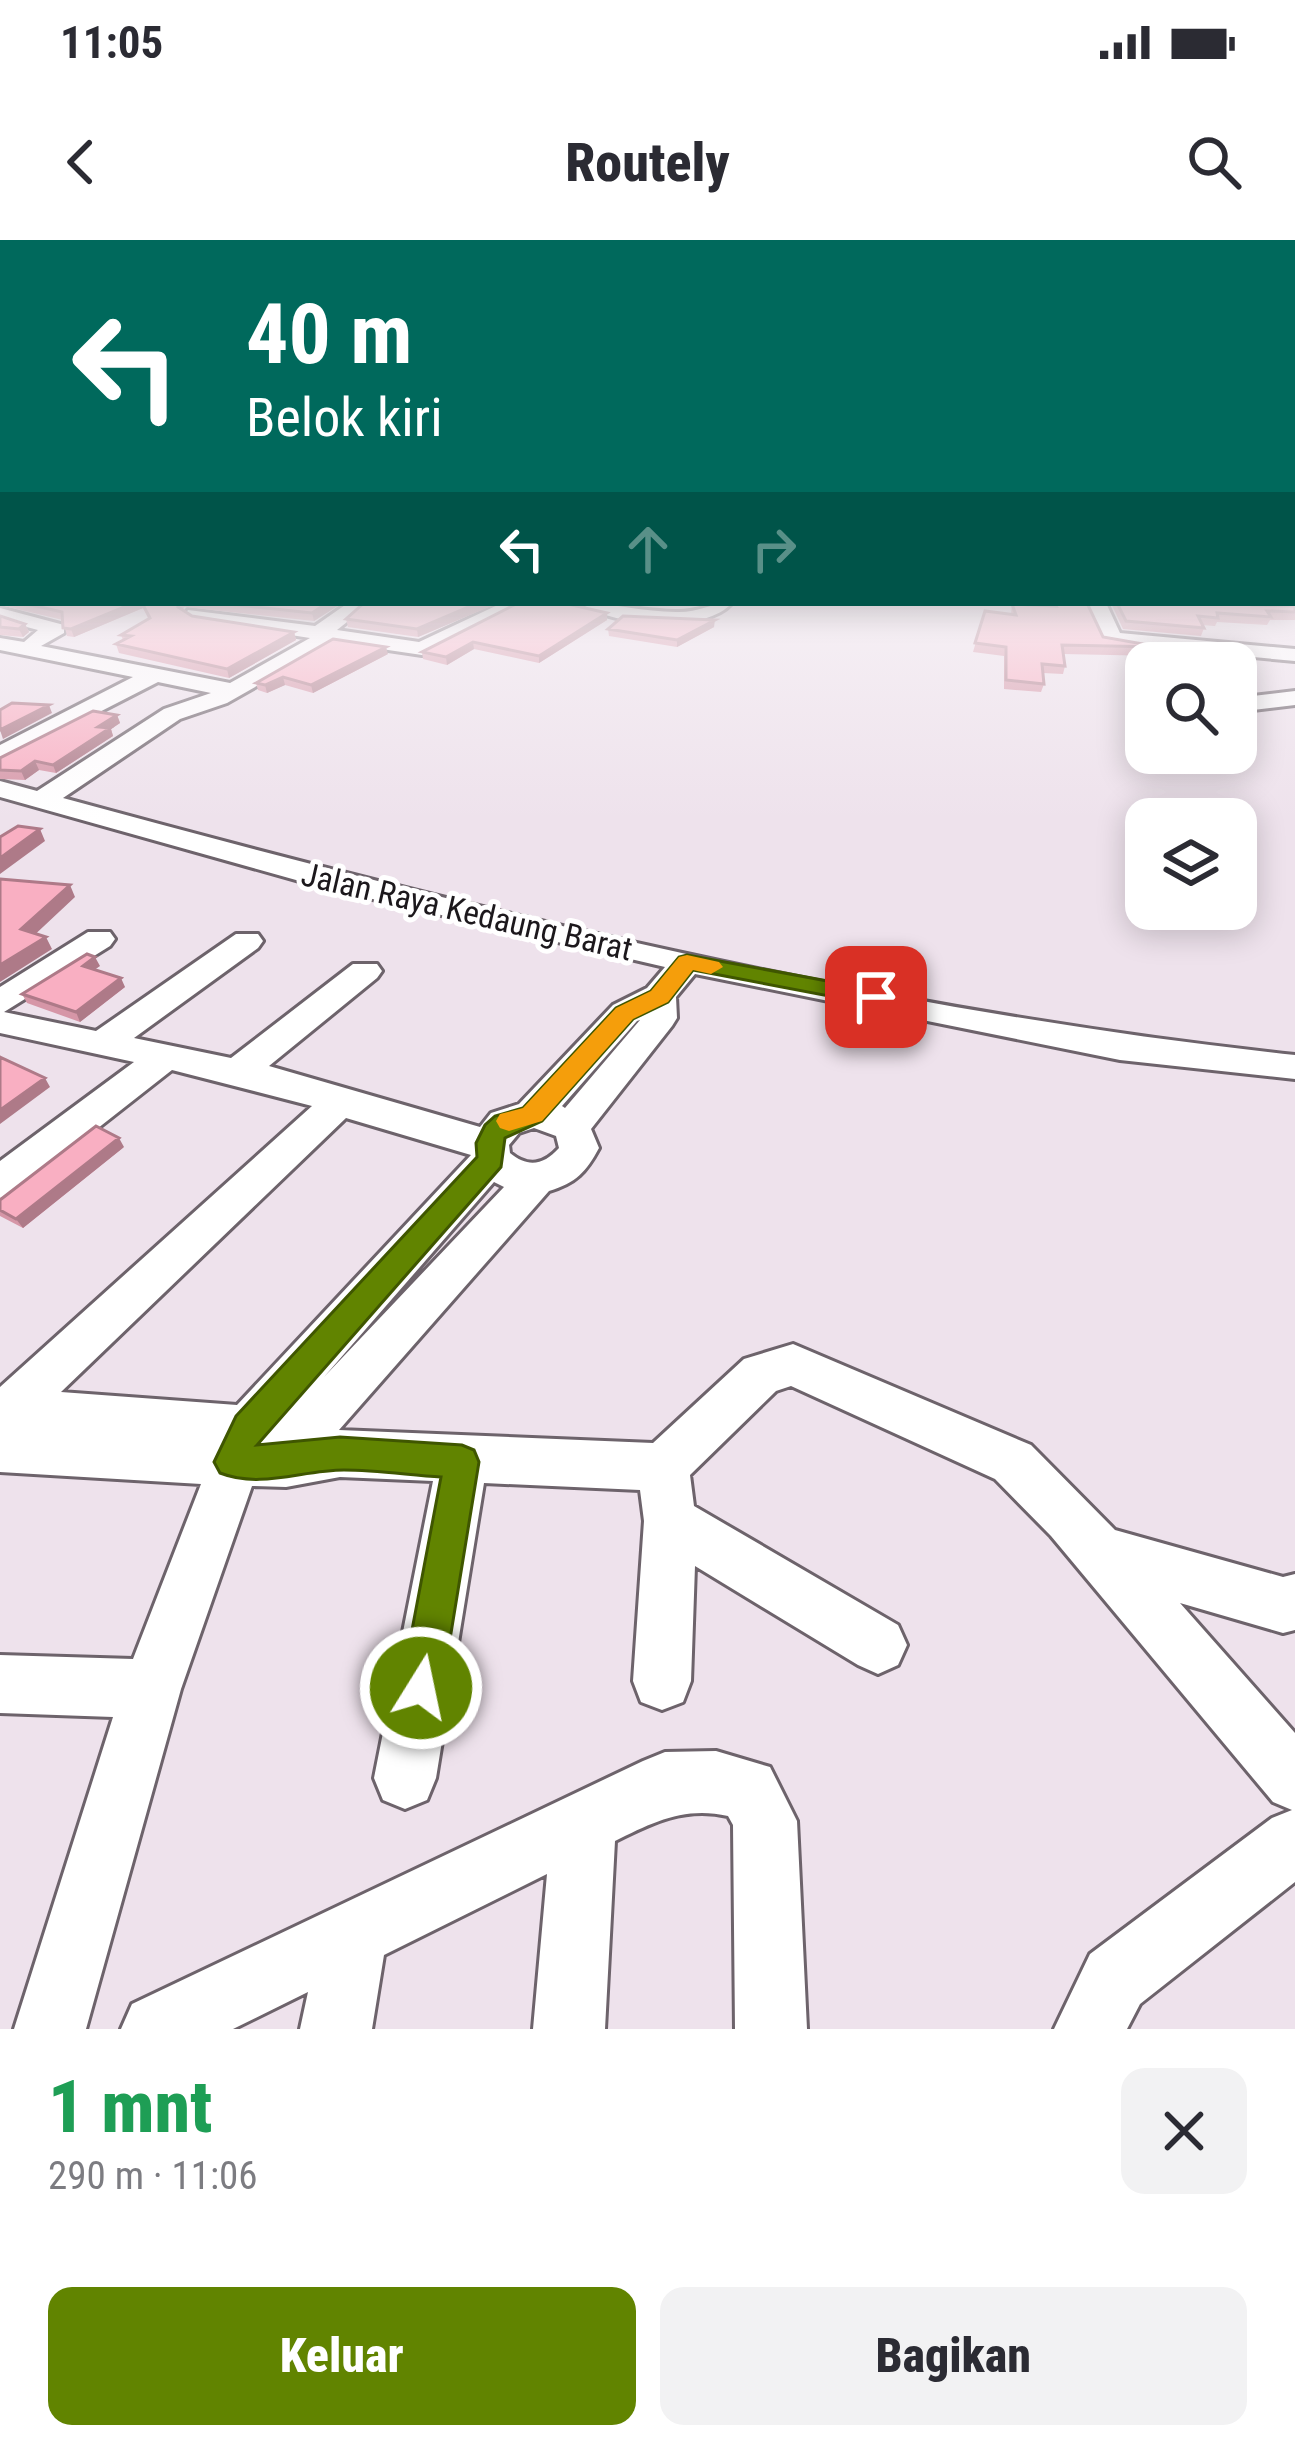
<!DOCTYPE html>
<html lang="id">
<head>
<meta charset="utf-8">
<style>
	body { margin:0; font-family:"Roboto Condensed",sans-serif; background:#f2f2f3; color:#2b2b33; height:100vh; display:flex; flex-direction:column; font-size:45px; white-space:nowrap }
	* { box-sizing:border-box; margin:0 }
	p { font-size:39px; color:#7c7c81 }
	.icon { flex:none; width:66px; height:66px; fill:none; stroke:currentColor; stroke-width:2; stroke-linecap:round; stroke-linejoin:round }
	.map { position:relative; height:1789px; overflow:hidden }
	.panel { display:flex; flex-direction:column; background:#fff; flex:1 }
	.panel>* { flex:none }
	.hud { position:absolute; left:0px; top:0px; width:1296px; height:366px; box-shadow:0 6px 30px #0003; background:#00695c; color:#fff; overflow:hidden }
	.buttons { position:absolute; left:1125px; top:402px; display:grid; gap:24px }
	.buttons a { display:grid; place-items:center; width:132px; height:132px; border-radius:24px; background:#fff; box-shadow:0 6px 30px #0003; font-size:60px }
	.pin { position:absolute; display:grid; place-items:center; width:102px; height:102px; color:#fff; margin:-51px; border-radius:24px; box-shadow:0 6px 18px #0006 }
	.me { position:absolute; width:132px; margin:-66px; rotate:10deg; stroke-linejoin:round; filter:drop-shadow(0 0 9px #0008) }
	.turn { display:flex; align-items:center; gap:42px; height:252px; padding:0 48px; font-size:54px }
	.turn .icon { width:156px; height:156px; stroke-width:2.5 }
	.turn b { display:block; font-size:84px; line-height:102px }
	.lanes { display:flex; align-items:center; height:114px; padding:0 48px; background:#0003; justify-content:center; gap:60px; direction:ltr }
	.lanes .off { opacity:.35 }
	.round { display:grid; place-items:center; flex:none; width:126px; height:126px; border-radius:24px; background:#f2f2f3 }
	.summary { display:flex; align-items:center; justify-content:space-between; height:204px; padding:0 48px }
	h1 { font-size:72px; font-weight:800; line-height:90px; color:#1e9e55 }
	.cta { display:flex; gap:24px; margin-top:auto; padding:24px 48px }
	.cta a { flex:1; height:138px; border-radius:24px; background:#618400; color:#fff; font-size:48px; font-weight:800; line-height:138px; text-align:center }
	.cta a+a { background:#f2f2f3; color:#2b2b33 }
	.status { display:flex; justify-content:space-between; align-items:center; height:84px; padding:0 60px; background:#fff; direction:ltr }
	.status svg { height:33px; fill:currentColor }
	header { display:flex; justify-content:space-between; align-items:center; height:156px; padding:0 48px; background:#fff; font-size:54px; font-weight:800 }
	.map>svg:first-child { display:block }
</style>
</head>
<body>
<div class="status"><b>11:05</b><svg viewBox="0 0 49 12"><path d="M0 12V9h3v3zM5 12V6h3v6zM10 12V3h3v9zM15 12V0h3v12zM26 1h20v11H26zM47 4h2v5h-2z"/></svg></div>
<header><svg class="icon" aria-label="back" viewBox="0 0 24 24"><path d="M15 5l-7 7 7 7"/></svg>Routely<svg class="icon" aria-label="search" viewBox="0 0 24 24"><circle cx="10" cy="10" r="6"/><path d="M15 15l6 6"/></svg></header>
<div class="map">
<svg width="1295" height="1789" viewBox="0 0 1295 1789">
	<rect width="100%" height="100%" fill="#eee2ec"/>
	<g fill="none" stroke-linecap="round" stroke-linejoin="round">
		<defs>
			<path id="minor" d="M 1293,358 L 1295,370 L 1248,369 L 1238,363 L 1293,363 Z
				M 348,363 L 367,366 L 337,390 L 419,402 L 502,363 L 528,363 L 422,415 L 334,402 L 227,463 L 180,479 L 63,558 C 465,668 880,771 1295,815 L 1295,839 L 1120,820 L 695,734 L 676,757 L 677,778 L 672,786 L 591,889 L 599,908 C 586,932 576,943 549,951 L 339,1190 L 653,1203 L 744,1119 L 793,1104 L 1031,1205 L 1115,1290 L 1283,1337 L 1295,1334 L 1295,1390 L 1283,1393 L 1180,1363 L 1295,1493 L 1295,1642 L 1140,1764 L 1127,1789 L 1054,1789 L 1090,1714 L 1272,1578 L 1292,1570 L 1273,1562 L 1051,1296 L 995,1239 L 791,1146 L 776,1151 L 690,1235 L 694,1266 L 898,1385 L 907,1405 L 898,1425 L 878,1434 L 858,1425 L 695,1326 L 691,1441 L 683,1462 L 662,1470 L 641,1462 L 633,1441 L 644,1281 L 640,1250 L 484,1243 L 436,1538 L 427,1560 L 405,1569 L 383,1560 L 374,1538 L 433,1241 L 340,1237 L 286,1247 L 252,1246 L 181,1449 L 86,1789 L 14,1789 L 113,1477 L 0,1473 L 0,1415 L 133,1419 L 201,1244 L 0,1232 L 0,1147 L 312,866 L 172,830 L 14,954 L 0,958 L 0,921 L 134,822 L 0,793 L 0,747 L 88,692 L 110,692 L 115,699 L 110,706 L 4,772 L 96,791 L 236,694 L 258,694 L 263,701 L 258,708 L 134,798 L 231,818 L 353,724 L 377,724 L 382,731 L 377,738 L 269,826 L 480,887 L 491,873 L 519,864 L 613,765 L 647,748 L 665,727 L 321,647 L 0,557 L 0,541 L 37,551 L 164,469 L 211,453 L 158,442 L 0,523 L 0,505 L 133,437 L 0,410 L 0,398 L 24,402 L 38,390 L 0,380 L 0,368 L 64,385 L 64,393 L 41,406 L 230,443 L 310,398 L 195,380 L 185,374 L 188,370 L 315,386 ZM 640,780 L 565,868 L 562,866 L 637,781 ZM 346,878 L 471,915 L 237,1165 L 61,1152 ZM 534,888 L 556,896 L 559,908 C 544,925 528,928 510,913 L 509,905 L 519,893 ZM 494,942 L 504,947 L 324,1137 Z
				M 580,363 C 613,363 644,372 676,372 C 697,373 711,363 732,363 C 703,395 612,386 580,363 Z
				M 1086,363 L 1106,363 L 1120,393 L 1295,409 L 1295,421 L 1105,403 Z
				M 1295,451 L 1295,465 L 1236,472 L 1236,458 Z
				M 716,1511 L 770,1527 L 797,1581 L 807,1789 L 735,1789 L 733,1585 L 728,1576 C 685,1566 653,1582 615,1601 L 605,1789 L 533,1789 L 547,1634 L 384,1715 L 372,1789 L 300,1789 L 308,1752 L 233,1789 L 121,1789 L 132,1764 L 643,1521 L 665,1512 Z"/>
		</defs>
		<use href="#minor" stroke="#6d636b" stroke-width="6"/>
		<use href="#minor" fill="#fff" fill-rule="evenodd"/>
	</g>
	<path fill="#d696a7" d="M 3,329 L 3,363 L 342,363 L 314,381 L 184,367 L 183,370 L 192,376 L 294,392 L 296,400 L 229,438 L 119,413 L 116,404 L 123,400 L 121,395 L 148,378 L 143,368 L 74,397 L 67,396 L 63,380 L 0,365 L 0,331 L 3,331 Z
		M 361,363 L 498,363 L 418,397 L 348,387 L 346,379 L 364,364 Z
		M 1048,363 L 1087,363 L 1103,397 L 1160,407 L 1157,416 L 1063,414 L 1065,426 L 1063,434 L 1043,433 L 1044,444 L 1041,452 L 1004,449 L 1004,416 L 973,412 L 985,371 L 1011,374 L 1012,364 L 1049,365 Z
		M 1111,363 L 1247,363 L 1251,365 L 1295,366 L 1295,380 L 1270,380 L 1267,385 L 1217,382 L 1215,386 L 1203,385 L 1204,388 L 1201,396 L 1123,389 Z
		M 607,373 L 607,380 L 539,423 L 474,409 L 447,425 L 423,419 L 422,412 Z
		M 0,376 L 25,384 L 29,392 L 23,397 L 0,395 Z
		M 714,387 L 677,407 L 609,396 L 608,389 Z
		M 388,414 L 313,453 L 285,445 L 267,453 L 258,450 L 256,443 Z
		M 117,475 L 120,483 L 111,489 L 113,496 L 56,533 L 39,530 L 25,540 L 0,539 L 0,518 Z
		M 100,726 L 94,729 L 125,747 L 80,782 L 27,763 L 22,754 Z
		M 124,907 L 23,988 L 0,976 L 0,960 Z"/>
	<path fill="#ae7a88" d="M 134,363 L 142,363 L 143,368 L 74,397 L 71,389 Z
		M 327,363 L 342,363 L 314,381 L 312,373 Z
		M 478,363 L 498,363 L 418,397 L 417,389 Z
		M 607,373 L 607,380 L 539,423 L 539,416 Z
		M 715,380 L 714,387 L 677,407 L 677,400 Z
		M 25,384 L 29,392 L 23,397 L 19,389 Z
		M 294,392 L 296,400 L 229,438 L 227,429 Z
		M 473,402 L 474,409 L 447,425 L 446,417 Z
		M 386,407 L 388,414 L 313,453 L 311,445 Z
		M 283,437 L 285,445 L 267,453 L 265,445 Z
		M 49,465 L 52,473 L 3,499 L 0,490 Z
		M 117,475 L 120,483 L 111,489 L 113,496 L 56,533 L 53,525 L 98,487 Z
		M 35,521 L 39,530 L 25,540 L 21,531 Z
		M 40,589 L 45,601 L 0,634 L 0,618 Z
		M 70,645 L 75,657 L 28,701 L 21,689 Z
		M 46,697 L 52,709 L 0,742 L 0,725 Z
		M 95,717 L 100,726 L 87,735 L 83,726 Z
		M 121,738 L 125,747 L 80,782 L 76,772 Z
		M 45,838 L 50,847 L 0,884 L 0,870 Z
		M 119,898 L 124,907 L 23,988 L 16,979 Z"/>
	<path fill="#f9afc2" stroke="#ae7a88" stroke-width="3" d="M 3,329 L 3,358 L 0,358 L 0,331 L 3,331 Z
		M 23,363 L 134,363 L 71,389 L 63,388 L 62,372 Z
		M 142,363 L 180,363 L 178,367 L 192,376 L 294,392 L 227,429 L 116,404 L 131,396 L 121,395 L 150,378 Z
		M 219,363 L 327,363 L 312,373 Z
		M 364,363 L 478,363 L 417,389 L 346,379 Z
		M 518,363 L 563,363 L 607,373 L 539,416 L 473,402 L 446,417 L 422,412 Z
		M 1054,363 L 1087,363 L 1103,397 L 1160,407 L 1062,405 L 1065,426 L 1042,424 L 1044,444 L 1006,440 L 1006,407 L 975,403 L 985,371 L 1016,375 L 1012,364 L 1056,366 Z
		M 1117,363 L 1247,363 L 1251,365 L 1295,366 L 1295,372 L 1267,371 L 1271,377 L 1217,373 L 1218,378 L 1198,376 L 1204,388 L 1126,381 Z
		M 0,376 L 25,384 L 19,389 L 0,387 Z
		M 623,376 L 715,380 L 677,400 L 608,389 Z
		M 333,399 L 386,407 L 311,445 L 283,437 L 265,445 L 256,443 Z
		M 12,463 L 49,465 L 0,490 L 0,470 Z
		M 93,471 L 117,475 L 98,487 L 110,488 L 53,525 L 35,521 L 21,531 L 0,530 L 0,518 Z
		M 18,586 L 40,589 L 0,618 L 0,597 Z
		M 0,639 L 70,645 L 21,689 L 46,697 L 0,725 Z
		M 87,714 L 95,717 L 83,726 L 121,738 L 76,772 L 22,754 Z
		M 0,817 L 45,838 L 0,870 Z
		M 96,886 L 119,898 L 16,979 L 0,970 L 0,960 Z"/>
	<linearGradient id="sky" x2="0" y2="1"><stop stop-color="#93baec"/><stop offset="0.57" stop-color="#f7f2f6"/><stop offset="1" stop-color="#f7f2f6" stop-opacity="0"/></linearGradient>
	<rect width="1295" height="580" fill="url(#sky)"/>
	<path fill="#618400" stroke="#3f5600" stroke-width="3" d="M 687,715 L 876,750 L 888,757 L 876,765 L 693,730 L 668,762 L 633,779 L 542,881 L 505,898 L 501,927 L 257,1205 L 340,1197 L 462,1205 L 474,1210 L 479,1222 L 442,1448 L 436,1462 L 421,1468 L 407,1462 L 401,1448 L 441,1237 C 409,1235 376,1230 344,1230 C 302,1230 261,1249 220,1233 L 214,1222 L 236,1176 L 477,917 L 476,903 L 485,885 L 495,876 L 523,868 L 616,768 L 651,751 L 679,717 Z"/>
	<path fill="#f59e0b" d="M 687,715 L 719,722 L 723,727 L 711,734 L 693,730 L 668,762 L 633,779 L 542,881 L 509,891 L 500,888 L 496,881 L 500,874 L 523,868 L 616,768 L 651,751 L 679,717 Z"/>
	<g text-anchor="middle" stroke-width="10" stroke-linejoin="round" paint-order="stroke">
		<g font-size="33" fill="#1c181c" stroke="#fff">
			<text transform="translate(467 671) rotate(13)" y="12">Jalan Raya Kedaung Barat</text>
		</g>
	</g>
</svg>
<div class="buttons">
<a><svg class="icon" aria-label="search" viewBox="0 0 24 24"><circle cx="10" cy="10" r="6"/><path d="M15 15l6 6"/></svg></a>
<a><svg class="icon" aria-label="layers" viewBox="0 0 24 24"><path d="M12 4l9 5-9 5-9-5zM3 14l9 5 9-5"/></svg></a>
</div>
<div class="pin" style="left:876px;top:757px;background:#d93025"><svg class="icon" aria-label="arrive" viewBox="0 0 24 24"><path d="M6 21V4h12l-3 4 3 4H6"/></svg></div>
<svg class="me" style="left:421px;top:1448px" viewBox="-20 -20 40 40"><circle r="17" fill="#618400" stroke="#fff" stroke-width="3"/><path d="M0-11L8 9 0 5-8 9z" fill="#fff"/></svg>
<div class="hud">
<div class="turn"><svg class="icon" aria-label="left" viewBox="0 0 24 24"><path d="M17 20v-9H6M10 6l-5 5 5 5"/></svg><div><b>40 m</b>Belok kiri</div></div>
<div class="lanes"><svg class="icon" aria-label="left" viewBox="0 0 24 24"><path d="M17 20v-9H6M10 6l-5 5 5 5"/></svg><svg class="icon off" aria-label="ahead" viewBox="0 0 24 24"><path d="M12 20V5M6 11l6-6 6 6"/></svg><svg class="icon off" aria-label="right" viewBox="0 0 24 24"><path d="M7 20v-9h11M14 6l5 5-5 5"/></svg></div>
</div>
</div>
<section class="panel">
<div class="summary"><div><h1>1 mnt</h1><p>290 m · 11:06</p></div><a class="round"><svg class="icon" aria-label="close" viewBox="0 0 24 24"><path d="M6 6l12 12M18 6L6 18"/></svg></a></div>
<div class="cta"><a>Keluar</a><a>Bagikan</a></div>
</section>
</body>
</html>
